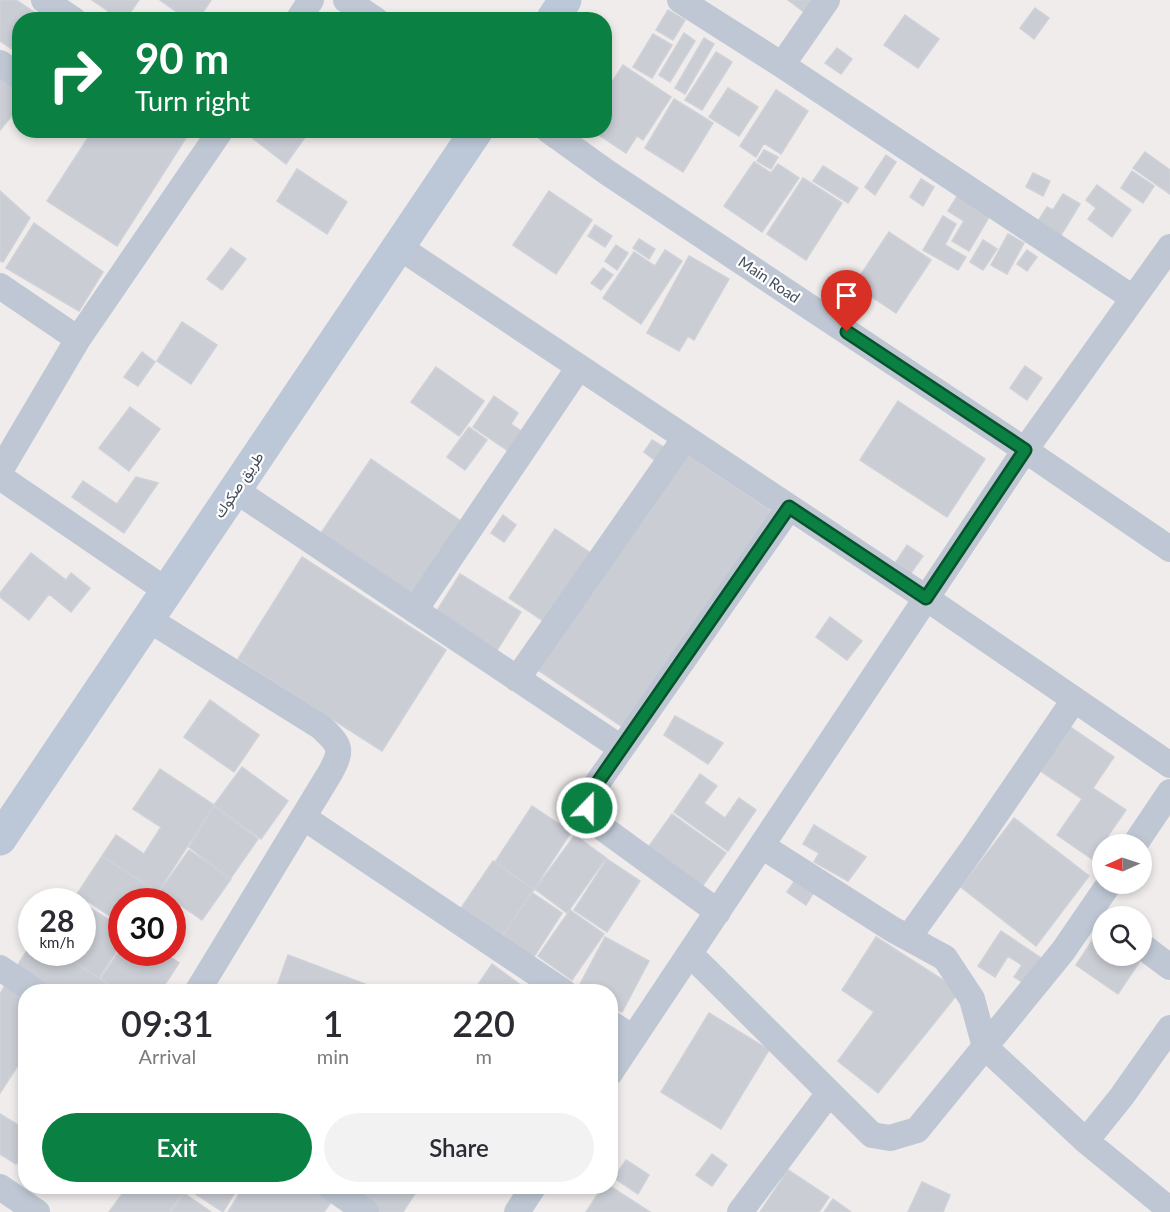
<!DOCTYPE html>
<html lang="en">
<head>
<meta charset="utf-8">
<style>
	body { margin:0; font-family:Lato,Vazirmatn,sans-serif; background:#f2f2f3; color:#2b2b33; height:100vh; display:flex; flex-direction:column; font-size:22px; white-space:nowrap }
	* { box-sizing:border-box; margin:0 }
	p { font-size:20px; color:#7c7c81 }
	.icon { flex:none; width:33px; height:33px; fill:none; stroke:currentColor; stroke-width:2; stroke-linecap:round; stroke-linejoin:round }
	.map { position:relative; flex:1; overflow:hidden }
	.panel { position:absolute; left:18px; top:984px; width:600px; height:210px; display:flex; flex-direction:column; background:#fff; border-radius:24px; box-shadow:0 3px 9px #0003 }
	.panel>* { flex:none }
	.hud { position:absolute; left:12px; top:12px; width:600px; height:126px; border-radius:24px; box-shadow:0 3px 9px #0003; background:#0b8043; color:#fff; overflow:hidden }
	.needle { width:39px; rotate:267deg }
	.controls { position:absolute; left:1092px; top:834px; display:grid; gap:12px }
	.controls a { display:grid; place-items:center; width:60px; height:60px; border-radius:50%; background:#fff; box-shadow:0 3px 9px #0003; font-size:30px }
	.speed { position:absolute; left:18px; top:888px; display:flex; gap:12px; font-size:30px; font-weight:700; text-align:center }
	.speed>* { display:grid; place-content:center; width:78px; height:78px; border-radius:50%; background:#fff; box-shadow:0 3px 9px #0003; line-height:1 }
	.speed small { font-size:15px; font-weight:400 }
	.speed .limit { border:9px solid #d22; background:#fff; color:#111 }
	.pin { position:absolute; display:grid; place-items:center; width:51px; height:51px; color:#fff; margin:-62px -26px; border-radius:50% 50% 50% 0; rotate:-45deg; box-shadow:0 0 6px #0007 }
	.pin .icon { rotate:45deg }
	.me { position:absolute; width:66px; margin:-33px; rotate:22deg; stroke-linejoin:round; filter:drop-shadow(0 0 4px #0008) }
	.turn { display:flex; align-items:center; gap:21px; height:126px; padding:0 24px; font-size:27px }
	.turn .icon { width:78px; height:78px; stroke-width:2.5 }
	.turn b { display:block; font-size:42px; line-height:51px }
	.eta { display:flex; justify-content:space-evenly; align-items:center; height:102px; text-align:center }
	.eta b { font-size:36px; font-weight:600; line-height:42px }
	.cta { display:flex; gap:12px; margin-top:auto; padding:12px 24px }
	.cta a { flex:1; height:69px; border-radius:36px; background:#0b8043; color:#fff; font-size:24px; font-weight:600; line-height:69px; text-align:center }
	.cta a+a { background:#f2f2f3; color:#2b2b33 }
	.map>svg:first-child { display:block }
</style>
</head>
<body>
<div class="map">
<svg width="1170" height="1212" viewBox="0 0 1170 1212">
	<rect width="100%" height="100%" fill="#efeceb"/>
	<path fill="#cacdd4" stroke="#cfd1d8" stroke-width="1.5" d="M 0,0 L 16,0 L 46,20 L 20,20 L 20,54 L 0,41 Z
		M 92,0 L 139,0 L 125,20 L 102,20 L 108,11 Z
		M 160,0 L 211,0 L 198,20 L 188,20 Z
		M 788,0 L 812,0 L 804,12 Z
		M 1035,8 L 1049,18 L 1034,39 L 1020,28 Z
		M 668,10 L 685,20 L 673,40 L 656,30 Z
		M 905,15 L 939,39 L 918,68 L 884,45 Z
		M 684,33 L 695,41 L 670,82 L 659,75 Z
		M 653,34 L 672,45 L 652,78 L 633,67 Z
		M 704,38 L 714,44 L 685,94 L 675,88 Z
		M 837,48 L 852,59 L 841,74 L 825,63 Z
		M 716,52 L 732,62 L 702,110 L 685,100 Z
		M 623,65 L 671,97 L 643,140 L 637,136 L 626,153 L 591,130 L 604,130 L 604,94 Z
		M 0,77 L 20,93 L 20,106 L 0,130 Z
		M 728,88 L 758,107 L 739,136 L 709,117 Z
		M 776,90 L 808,111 L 781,154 L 764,143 L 756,157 L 740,146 Z
		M 674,99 L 713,123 L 683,172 L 645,148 Z
		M 93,130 L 191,130 L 117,246 L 47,201 Z
		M 242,130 L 310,130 L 286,164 Z
		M 764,150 L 778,157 L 771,169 L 757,161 Z
		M 1145,152 L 1170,170 L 1170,194 L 1133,168 Z
		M 886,155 L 896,162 L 875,195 L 865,187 Z
		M 754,162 L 771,173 L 778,164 L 799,178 L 762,232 L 724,206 Z
		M 823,166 L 858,188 L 848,203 L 813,181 Z
		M 297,169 L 347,202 L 327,234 L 277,201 Z
		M 1132,171 L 1154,186 L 1143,203 L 1121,188 Z
		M 1033,173 L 1050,181 L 1043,196 L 1026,187 Z
		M 803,178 L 842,203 L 806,260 L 767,234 Z
		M 921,179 L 934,187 L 923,206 L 910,197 Z
		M 1097,185 L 1131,210 L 1112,237 L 1088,219 L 1096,208 L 1086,200 Z
		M 0,191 L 30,218 L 3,262 L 0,261 Z
		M 549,191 L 592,220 L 556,274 L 513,245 Z
		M 959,193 L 992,212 L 969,251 L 952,241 L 964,221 L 948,211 Z
		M 1063,194 L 1080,204 L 1058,240 L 1035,226 L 1047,207 L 1053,210 Z
		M 943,216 L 956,224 L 945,245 L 966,257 L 958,270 L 923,250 Z
		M 34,223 L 103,272 L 79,311 L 6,268 Z
		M 595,225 L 612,236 L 605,247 L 588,236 Z
		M 889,232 L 931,260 L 896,313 L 854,285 Z
		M 1008,234 L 1024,243 L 1007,274 L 991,265 Z
		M 639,239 L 655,249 L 649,259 L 633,248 Z
		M 983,240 L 997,249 L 983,270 L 970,262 Z
		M 616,245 L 628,253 L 617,270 L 605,261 Z
		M 231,248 L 246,259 L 222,290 L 207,279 Z
		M 665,250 L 682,261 L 641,324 L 603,298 L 634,252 L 655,266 Z
		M 1027,250 L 1037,257 L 1027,271 L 1017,264 Z
		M 689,256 L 729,279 L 694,340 L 688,336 L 679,351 L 647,333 Z
		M 603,268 L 613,275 L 601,290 L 591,283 Z
		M 182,322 L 217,345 L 191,384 L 157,361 Z
		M 142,352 L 155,362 L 138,386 L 124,377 Z
		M 1025,366 L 1042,378 L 1027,400 L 1010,388 Z
		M 436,367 L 484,401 L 459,436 L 411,402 Z
		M 494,396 L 518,413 L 511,424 L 527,435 L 513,454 L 473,427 Z
		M 898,401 L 985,459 L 947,517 L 860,460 Z
		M 130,407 L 160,429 L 129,471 L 99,448 Z
		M 469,427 L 487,440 L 465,470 L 447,457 Z
		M 652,440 L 667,449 L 657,462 L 644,452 Z
		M 684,452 L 772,512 L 627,730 L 538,670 Z
		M 371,459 L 468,526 L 413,606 L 317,539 Z
		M 136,477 L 158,483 L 124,533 L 72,497 L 83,481 L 117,504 Z
		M 503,515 L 516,525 L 504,542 L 491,533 Z
		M 555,529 L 595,556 L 549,625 L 509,598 Z
		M 907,545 L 923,556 L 911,573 L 896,562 Z
		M 31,553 L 66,580 L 71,573 L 90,588 L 71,612 L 49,594 L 29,620 L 0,597 L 0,593 Z
		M 302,557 L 446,650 L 382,751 L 238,659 Z
		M 460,574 L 521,612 L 494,655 L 433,617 Z
		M 830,617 L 862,641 L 847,660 L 816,637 Z
		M 210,700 L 259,735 L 234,772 L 184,737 Z
		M 675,716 L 723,743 L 708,764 L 664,735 Z
		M 1069,726 L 1114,757 L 1093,788 L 1126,810 L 1092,859 L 1057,835 L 1082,799 L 1039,770 Z
		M 242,767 L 288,801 L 261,839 L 214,805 Z
		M 160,769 L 214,805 L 158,892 L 102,856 L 116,835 L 144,854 L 161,827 L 133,809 Z
		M 700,774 L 717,786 L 704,803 L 725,818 L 739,798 L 756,810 L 728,851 L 674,812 Z
		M 214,806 L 258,839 L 230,879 L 189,847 Z
		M 532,806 L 571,832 L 534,889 L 495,862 Z
		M 672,814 L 726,853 L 701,888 L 647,849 Z
		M 1014,818 L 1089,876 L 1036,946 L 961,887 Z
		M 814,825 L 866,857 L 848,881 L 814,862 L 819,853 L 803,844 Z
		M 575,835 L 606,858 L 567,913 L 535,889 Z
		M 189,850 L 231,879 L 202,920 L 160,891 Z
		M 102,856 L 155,891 L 148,902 L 122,902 L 122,924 L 77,894 Z
		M 607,859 L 640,881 L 607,932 L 574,910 Z
		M 493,861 L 534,890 L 498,942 L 457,914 Z
		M 799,874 L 817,887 L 806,905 L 787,892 Z
		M 531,892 L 562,913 L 530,963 L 499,942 Z
		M 82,903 L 122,928 L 122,943 L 99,978 L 60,952 L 82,952 Z
		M 570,910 L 604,934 L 572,980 L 538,956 Z
		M 1100,929 L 1102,931 L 1102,956 L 1138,956 L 1142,958 L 1118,994 L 1076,965 Z
		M 1001,931 L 1044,960 L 1027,985 L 1014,977 L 1022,965 L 1008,956 L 995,977 L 978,966 Z
		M 605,937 L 649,961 L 622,1012 L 610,1006 L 610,992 L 585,992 L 578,988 Z
		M 876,937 L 960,991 L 878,1093 L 838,1061 L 874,1012 L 842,990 Z
		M 32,943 L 32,952 L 59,952 L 119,992 L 41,992 L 13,972 Z
		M 122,947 L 122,952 L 163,952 L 179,963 L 160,992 L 121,992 L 101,978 Z
		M 288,955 L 378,989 L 377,992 L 275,992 Z
		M 492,964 L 530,992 L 473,992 Z
		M 6,984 L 26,997 L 26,1053 L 0,1093 L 0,994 Z
		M 709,1013 L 769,1050 L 721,1129 L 661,1092 Z
		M 0,1114 L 26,1130 L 26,1150 L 16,1164 L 0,1154 Z
		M 712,1154 L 727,1165 L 712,1186 L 696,1175 Z
		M 626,1160 L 649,1175 L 638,1194 L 614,1178 Z
		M 788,1170 L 829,1197 L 819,1212 L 760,1212 Z
		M 922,1182 L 950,1195 L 943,1212 L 908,1212 Z
		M 128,1186 L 175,1186 L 183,1192 L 169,1212 L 109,1212 Z
		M 190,1186 L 239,1186 L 223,1212 L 188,1189 Z
		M 244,1186 L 317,1186 L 334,1198 L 324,1212 L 228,1212 Z
		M 355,1186 L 420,1186 L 403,1212 L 378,1212 L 350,1194 Z
		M 603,1186 L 610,1186 L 650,1212 L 586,1212 Z
		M 184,1193 L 211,1212 L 171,1212 Z
		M 833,1199 L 851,1212 L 824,1212 Z"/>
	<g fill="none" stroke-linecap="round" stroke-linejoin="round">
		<path stroke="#bec7d3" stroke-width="26" d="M 44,0 L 74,20
			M 346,0 L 376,20
			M 680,0 L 782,65 L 1133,298
			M 298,20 L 311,0
			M 0,63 L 20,77
			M 782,65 L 827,0
			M 548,130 L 608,173 L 1025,450 L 1170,549
			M 399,247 L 926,598 L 1170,765
			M 0,286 L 78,339
			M 0,471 L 78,339 L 221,130
			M 0,477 L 167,591
			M 235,490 L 621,748
			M 415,610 L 579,367
			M 148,619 L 321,727 C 341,746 343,749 330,773 L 197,992
			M 517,679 L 685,438
			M 303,817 L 564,992
			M 1135,844 L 1170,792
			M 762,846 L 892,929 L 945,958 L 972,999 L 985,1047 L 1086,1141 L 1170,1210
			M 718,912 L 604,829 C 587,812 584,808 596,785 L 789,508
			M 908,938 L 973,848 L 1074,700
			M 1142,946 L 1170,967
			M 690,954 L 872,1135 L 890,1138 L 917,1130 L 1063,951 L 1109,884
			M 0,968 L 36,992
			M 610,1023 L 633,1038
			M 610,1073 L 1025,450 L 1170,247
			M 1086,1141 L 1122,1096 L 1170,1028
			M 329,1186 L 366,1212
			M 0,1187 L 37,1212
			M 517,1212 L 534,1186
			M 740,1212 L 829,1093"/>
		<path stroke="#bcc7d7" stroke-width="33" d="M 552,20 L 565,0
			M 0,839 L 477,130"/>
	</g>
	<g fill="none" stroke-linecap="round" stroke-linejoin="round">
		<defs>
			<path id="route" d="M 587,808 L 589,798 L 596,785 L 789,507 L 926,598 L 1025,450 L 847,332"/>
		</defs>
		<use href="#route" stroke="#07532c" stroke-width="15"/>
		<use href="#route" stroke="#0b8043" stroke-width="10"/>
	</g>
	<g text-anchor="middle" stroke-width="4.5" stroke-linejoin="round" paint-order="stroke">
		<g font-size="15" fill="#434d5a" stroke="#fff">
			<text transform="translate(769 280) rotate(34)" y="5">Main Road</text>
			<text transform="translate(239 485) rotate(-56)" y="5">طريق صكوك</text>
		</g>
	</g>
</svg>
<div class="controls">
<a><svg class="needle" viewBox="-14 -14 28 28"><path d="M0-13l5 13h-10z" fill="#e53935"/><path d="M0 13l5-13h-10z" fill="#7c7c81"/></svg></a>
<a><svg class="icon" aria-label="search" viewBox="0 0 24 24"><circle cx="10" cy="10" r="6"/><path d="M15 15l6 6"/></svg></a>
</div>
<div class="speed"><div>28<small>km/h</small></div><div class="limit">30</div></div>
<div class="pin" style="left:847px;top:332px;background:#d93025"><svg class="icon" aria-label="arrive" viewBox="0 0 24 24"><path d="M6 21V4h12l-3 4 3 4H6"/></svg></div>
<svg class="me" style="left:587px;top:808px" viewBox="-20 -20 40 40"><circle r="17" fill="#0b8043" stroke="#fff" stroke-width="3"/><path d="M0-11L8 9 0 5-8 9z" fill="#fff"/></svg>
<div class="hud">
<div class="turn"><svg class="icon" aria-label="right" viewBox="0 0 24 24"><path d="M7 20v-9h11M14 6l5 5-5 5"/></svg><div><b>90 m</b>Turn right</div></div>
</div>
<section class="panel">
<div class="eta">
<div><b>09:31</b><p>Arrival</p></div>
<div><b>1</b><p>min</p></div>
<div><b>220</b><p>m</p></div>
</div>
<div class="cta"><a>Exit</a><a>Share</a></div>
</section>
</div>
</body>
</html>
